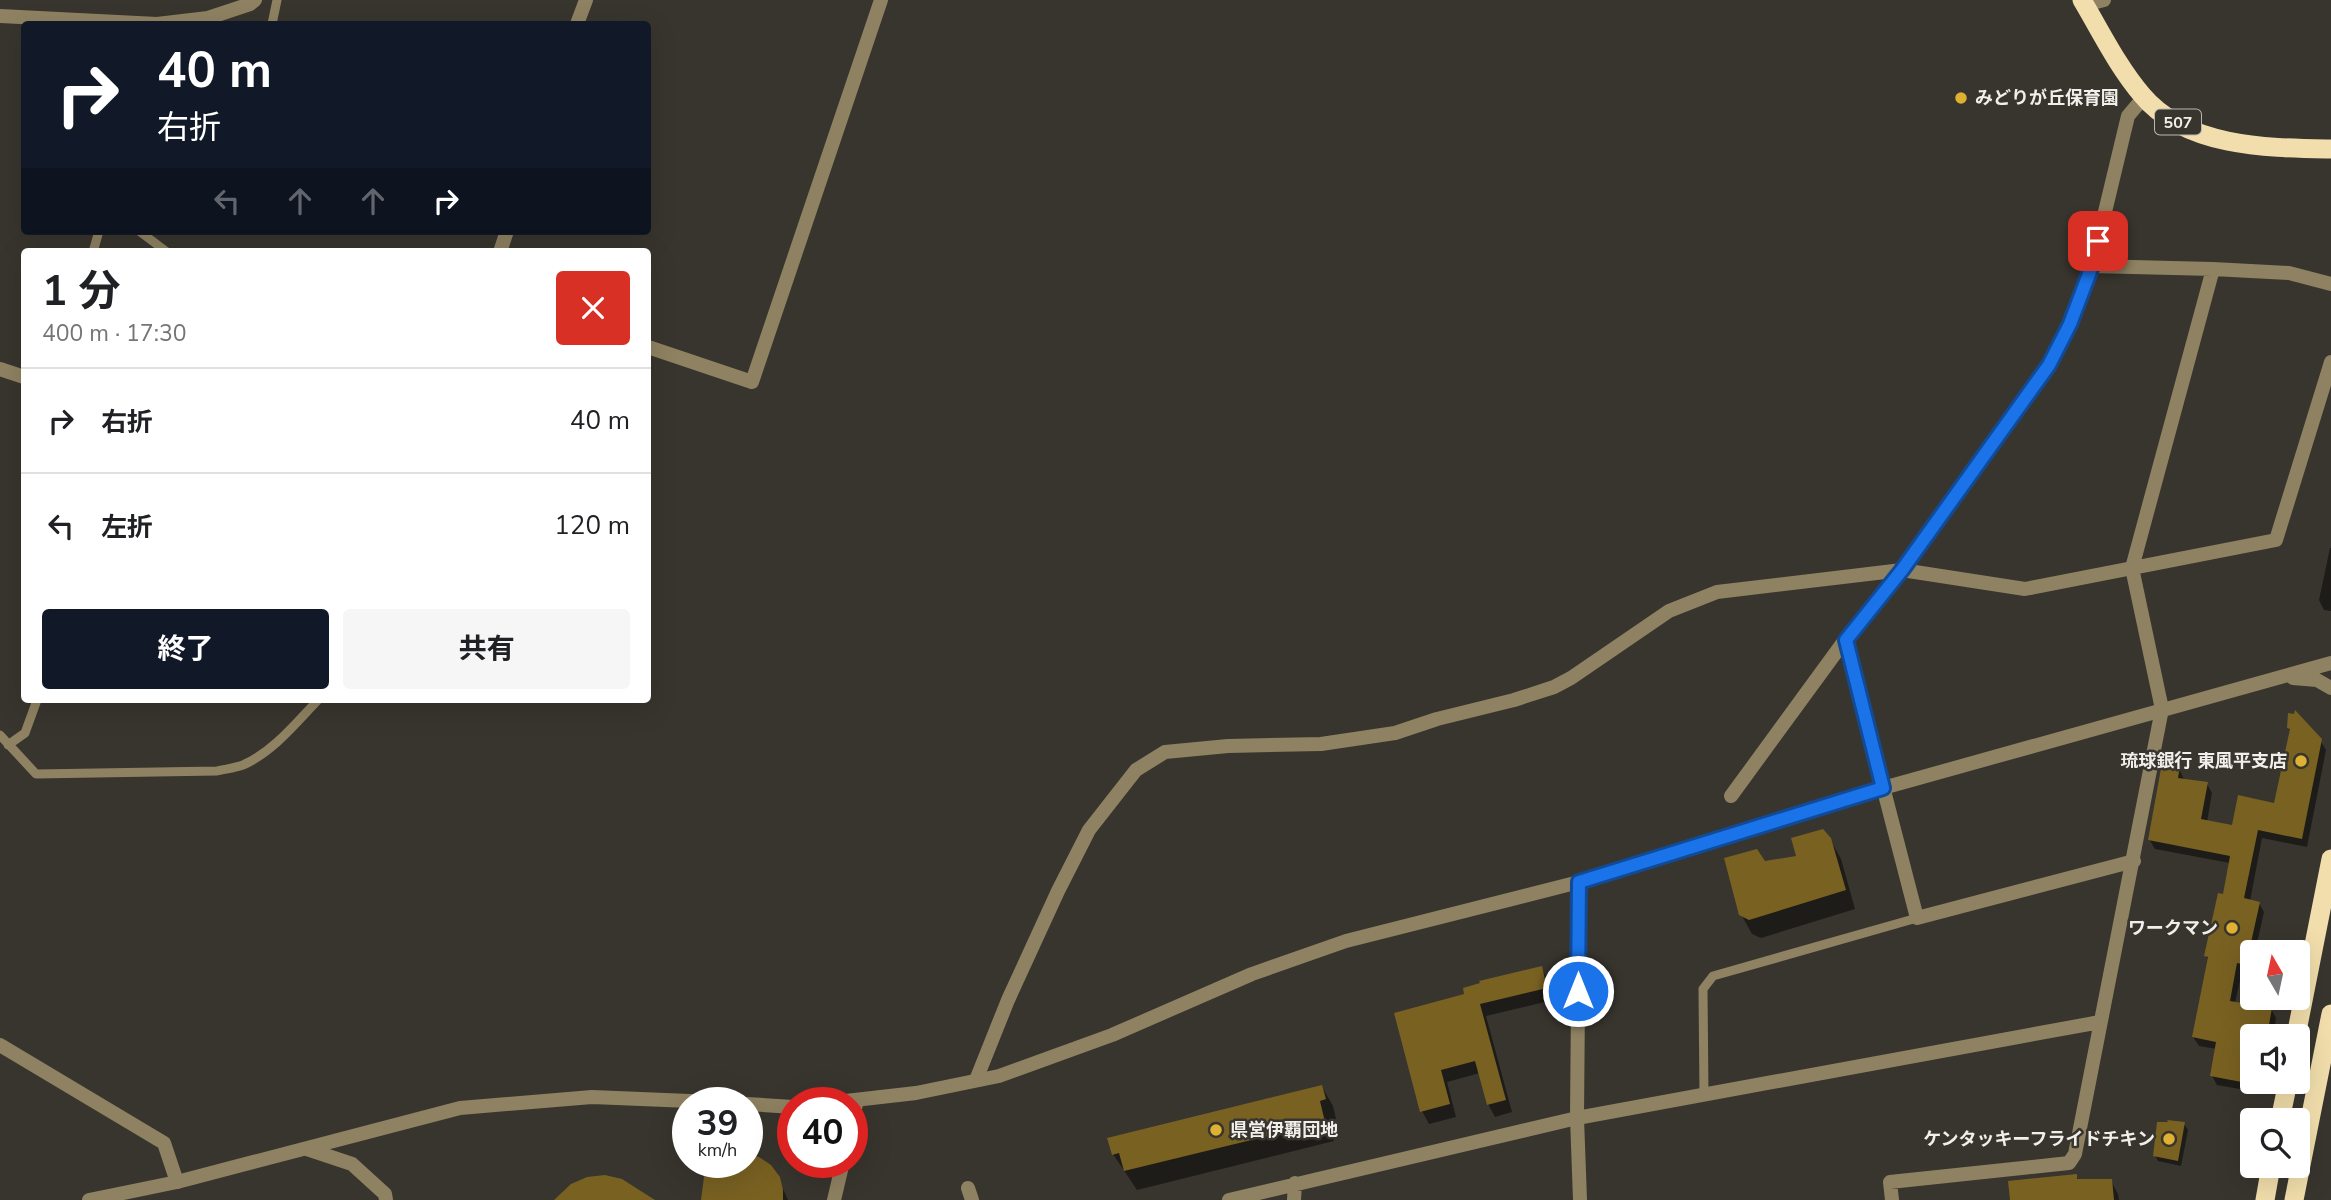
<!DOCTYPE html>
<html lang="ja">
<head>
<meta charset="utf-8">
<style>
	body { margin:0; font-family:"Nunito Sans","Noto Sans JP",sans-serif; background:#f6f6f6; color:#202124; height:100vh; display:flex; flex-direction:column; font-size:26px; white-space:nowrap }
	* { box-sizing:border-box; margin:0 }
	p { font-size:23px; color:#757577 }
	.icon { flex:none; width:38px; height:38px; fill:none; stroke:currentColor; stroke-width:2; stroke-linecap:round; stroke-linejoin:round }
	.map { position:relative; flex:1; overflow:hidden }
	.panel { position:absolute; left:21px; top:248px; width:630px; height:455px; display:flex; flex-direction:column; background:#fff; border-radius:7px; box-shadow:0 7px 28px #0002 }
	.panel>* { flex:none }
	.guide { position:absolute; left:21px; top:21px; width:630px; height:214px; border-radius:7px; box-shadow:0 7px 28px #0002; background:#111827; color:#fff; overflow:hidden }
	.needle { width:46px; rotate:351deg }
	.fabs { position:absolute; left:2240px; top:940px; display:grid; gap:14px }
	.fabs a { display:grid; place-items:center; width:70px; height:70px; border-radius:7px; background:#fff; box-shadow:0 7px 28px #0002; font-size:35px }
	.speed { position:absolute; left:672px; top:1087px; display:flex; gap:14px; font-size:35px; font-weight:700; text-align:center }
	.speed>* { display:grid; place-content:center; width:91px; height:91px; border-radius:50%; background:#fff; box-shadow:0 7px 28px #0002; line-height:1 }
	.speed small { font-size:18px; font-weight:400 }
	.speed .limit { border:10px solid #d22; background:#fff; color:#111 }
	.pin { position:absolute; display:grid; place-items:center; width:60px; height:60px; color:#fff; margin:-30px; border-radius:14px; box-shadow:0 4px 10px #0006 }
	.me { position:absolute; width:77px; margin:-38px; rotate:0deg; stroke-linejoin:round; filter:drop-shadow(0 0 5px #0008) }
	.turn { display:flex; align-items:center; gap:24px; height:147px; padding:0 21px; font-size:32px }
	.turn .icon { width:91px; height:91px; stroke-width:2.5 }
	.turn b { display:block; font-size:49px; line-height:60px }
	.lanes { display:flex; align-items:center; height:66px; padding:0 21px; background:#0003; justify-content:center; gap:35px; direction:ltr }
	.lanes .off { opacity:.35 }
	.round { display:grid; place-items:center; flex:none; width:74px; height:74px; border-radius:7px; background:#f6f6f6 }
	.head { display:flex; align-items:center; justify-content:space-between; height:119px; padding:0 21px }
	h1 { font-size:42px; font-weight:700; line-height:52px }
	.button { display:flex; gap:14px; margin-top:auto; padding:14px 21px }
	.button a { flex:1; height:80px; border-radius:7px; background:#111827; color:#fff; font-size:28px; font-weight:700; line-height:80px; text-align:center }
	.button a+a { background:#f6f6f6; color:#202124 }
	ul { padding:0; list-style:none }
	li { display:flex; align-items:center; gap:21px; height:105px; padding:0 21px; border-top:2px solid #e0e0e0 }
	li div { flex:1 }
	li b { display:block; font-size:26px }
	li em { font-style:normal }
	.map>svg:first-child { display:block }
</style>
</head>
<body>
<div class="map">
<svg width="2331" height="1200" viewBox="0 0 2331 1200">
	<rect width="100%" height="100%" fill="#38352e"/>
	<path fill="#0007" d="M 2330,548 L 2331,548 L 2331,611 L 2324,610 L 2319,600 Z
		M 2289,728 L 2320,740 L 2326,750 L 2307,847 L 2262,838 L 2250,901 L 2259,903 L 2264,912 L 2255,952 L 2252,952 L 2251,973 L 2242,971 L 2235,1003 L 2271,1009 L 2276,1018 L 2273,1036 L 2252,1036 L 2252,1082 L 2260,1082 L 2253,1084 L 2251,1091 L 2217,1085 L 2212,1076 L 2217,1049 L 2199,1046 L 2193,1037 L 2209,960 L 2206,956 L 2224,896 L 2230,863 L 2155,849 L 2149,839 L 2179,768 L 2184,780 L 2207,784 L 2212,793 L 2207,822 L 2233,827 L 2276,805 L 2291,733 Z
		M 1830,839 L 1841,859 L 1855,909 L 1761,938 L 1752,934 L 1741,914 L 1764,863 L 1798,857 Z
		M 1541,968 L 1548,980 L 1553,1000 L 1486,1016 L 1512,1112 L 1495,1117 L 1488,1104 L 1480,1073 L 1447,1082 L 1456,1117 L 1429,1124 L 1422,1111 L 1467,995 Z
		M 1322,1087 L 1333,1106 L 1336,1119 L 1329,1120 L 1334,1141 L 1137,1190 L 1113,1154 Z
		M 2184,1124 L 2188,1130 L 2181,1166 L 2158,1161 L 2155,1155 Z
		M 721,1162 L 778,1178 L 788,1200 L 703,1200 Z
		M 2076,1176 L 2079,1181 L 2111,1181 L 2118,1194 L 2119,1200 L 2011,1200 Z"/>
	<path fill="#796122" d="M 2295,710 L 2322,739 L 2302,839 L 2258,830 L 2244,898 L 2260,902 L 2246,965 L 2237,963 L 2230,1001 L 2272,1008 L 2267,1036 L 2252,1036 L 2252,1075 L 2248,1075 L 2247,1083 L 2210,1076 L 2216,1042 L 2192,1037 L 2208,957 L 2204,956 L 2218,893 L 2223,894 L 2230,856 L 2148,840 L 2162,763 L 2180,766 L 2178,778 L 2208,782 L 2201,819 L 2232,825 L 2238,795 L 2274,803 L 2290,729 L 2287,728 L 2288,713 L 2294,714 Z
		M 1823,829 L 1831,838 L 1846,890 L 1749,920 L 1739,915 L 1724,858 L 1757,849 L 1765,861 L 1796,856 L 1791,838 Z
		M 1542,966 L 1547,988 L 1480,1004 L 1506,1100 L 1487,1105 L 1475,1061 L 1441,1070 L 1450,1104 L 1420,1112 L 1394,1013 L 1464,994 L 1463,988 L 1480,983 L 1479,981 Z
		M 1322,1085 L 1326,1099 L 1320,1101 L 1325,1122 L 1124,1171 L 1119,1153 L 1112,1155 L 1107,1138 Z
		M 2167,1120 L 2185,1122 L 2178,1161 L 2153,1156 L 2157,1122 L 2168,1122 Z
		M 747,1154 L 759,1157 L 771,1165 L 780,1177 L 783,1190 L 783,1200 L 701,1200 L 704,1177 L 712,1167 L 718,1162 L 747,1162 Z
		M 2077,1174 L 2077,1179 L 2112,1179 L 2114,1200 L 2010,1200 L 2008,1181 Z
		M 605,1175 L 622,1179 L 655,1200 L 554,1200 L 571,1184 L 587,1177 Z"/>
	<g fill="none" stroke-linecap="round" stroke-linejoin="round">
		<path stroke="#8f8262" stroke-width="9" d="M 272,24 L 277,0
			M 139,231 L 167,252
			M 93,252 L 99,231
			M 0,735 L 36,774 L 217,771 C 225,769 235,768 243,765 C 273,752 296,723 318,700
			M 8,745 L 25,733 L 37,700
			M 1704,1094 L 1703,989 L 1713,976 L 1917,918"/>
		<path stroke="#8f8262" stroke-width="14" d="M 2085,5 L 2104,0
			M 577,24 L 586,0
			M 500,252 L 507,231
			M 2213,269 L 2289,273 L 2331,284
			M 648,347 L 752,382 L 881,0
			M 0,369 L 24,377
			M 1731,796 L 1845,640
			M 2134,861 L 1917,918 L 1845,640 L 1902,570 L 2049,365 L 2070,324 L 2092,266 L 2128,116 L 2144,97
			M 0,1045 L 164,1143 L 177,1182
			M 976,1080 L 1008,1000 L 1058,891 L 1089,830 L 1136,770 L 1165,752 L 1228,746 L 1321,744 L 1395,733 L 1437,719 L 1514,700 L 1554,687 L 1571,678 L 1669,611 L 1717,592 L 1902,570 L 2025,589 L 2276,540 L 2331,362
			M 307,1149 L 352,1164 L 385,1194 L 386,1200
			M 968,1188 L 972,1200
			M 1229,1200 L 1577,1118 L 2100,1022
			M 1294,1200 L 1295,1183
			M 1892,1200 L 1890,1182 L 2069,1163 L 2075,1154 L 2162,709 L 2132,568 L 2213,269 L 2092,266"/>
		<path stroke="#8f8262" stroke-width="14" d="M 0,16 L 157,24 L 208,18 L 250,4 L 255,0
			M 2293,678 L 2317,680 L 2331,688
			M 1579,882 L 1577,1118 L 1580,1200
			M 837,1102 L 916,1093 L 999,1076 L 1112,1035 L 1252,974 L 1346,941 L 1579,882 L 1883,788 L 2331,663
			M 747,1104 L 793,1107
			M 852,1122 L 857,1100
			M 89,1200 L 177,1182 L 460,1108 L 592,1097 L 714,1102
			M 834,1200 L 843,1162"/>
		<path stroke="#f2deac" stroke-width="19" d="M 2082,0 C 2101,32 2118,67 2142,95 C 2186,148 2269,148 2331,149
			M 2296,1036 L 2331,859
			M 2280,1120 L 2288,1082
			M 2265,1200 L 2271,1166
			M 2294,1200 L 2331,1014"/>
	</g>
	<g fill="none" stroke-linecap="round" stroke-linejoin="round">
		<defs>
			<path id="route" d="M 1578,991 L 1579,882 L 1883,788 L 1846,640 L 1902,570 L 2049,365 L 2070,324 L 2092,266 L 2098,241"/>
		</defs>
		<use href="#route" stroke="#114b97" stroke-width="18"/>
		<use href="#route" stroke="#1a73e8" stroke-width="12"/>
	</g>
	<g fill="#deb133" stroke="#38352e" stroke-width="2.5">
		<circle cx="1961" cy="98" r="7"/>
		<circle cx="2301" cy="761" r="7"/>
		<circle cx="2232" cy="928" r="7"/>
		<circle cx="1216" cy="1130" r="7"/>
		<circle cx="2169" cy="1139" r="7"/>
	</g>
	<g text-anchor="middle" stroke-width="5" stroke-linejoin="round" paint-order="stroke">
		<rect fill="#38352e" stroke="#bab7b2" stroke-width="2" x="2155" y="109.5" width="46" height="25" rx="5"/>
		<g font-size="16" font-weight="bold" fill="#f1efeb">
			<text x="2178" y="128">507</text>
		</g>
		<g font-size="18" font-weight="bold" fill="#f1efeb" stroke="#38352e" text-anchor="end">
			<text x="1975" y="104" text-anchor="start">みどりが丘保育園</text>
			<text x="2287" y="767">琉球銀行 東風平支店</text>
			<text x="2218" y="934">ワークマン</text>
			<text x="1230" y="1136" text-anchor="start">県営伊覇団地</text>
			<text x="2155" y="1145">ケンタッキーフライドチキン</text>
		</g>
	</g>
</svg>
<div class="fabs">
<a><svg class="needle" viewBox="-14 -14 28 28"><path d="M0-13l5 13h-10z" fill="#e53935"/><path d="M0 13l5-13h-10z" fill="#757577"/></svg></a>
<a><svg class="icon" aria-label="sound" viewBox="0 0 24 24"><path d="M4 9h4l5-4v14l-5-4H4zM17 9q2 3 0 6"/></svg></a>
<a><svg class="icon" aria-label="search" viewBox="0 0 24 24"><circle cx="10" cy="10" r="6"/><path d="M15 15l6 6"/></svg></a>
</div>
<div class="speed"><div>39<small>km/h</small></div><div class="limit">40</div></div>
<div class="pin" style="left:2098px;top:241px;background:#d93025"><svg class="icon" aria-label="arrive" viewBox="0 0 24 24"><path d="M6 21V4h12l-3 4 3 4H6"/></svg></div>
<svg class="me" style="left:1578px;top:991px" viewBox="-20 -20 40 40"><circle r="17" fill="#1a73e8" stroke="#fff" stroke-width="3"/><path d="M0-11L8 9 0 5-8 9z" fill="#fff"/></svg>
<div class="guide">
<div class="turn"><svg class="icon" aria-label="right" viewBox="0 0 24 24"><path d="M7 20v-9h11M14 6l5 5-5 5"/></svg><div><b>40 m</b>右折</div></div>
<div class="lanes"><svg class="icon off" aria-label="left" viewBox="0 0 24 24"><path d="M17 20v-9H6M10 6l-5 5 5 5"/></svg><svg class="icon off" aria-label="ahead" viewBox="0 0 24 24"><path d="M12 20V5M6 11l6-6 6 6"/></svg><svg class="icon off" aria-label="ahead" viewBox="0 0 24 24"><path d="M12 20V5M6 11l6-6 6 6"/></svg><svg class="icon" aria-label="right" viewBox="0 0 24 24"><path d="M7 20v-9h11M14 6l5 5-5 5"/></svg></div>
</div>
<section class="panel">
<div class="head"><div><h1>1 分</h1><p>400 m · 17:30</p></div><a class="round" style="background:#d93025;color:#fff"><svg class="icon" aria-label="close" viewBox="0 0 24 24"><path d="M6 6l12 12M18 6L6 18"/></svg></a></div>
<ul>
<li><svg class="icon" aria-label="right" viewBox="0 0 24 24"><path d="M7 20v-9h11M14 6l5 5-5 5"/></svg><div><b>右折</b></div><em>40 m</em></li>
<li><svg class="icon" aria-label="left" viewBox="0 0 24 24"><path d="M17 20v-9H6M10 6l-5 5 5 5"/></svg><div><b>左折</b></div><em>120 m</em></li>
</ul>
<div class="button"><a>終了</a><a>共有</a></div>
</section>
</div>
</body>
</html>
